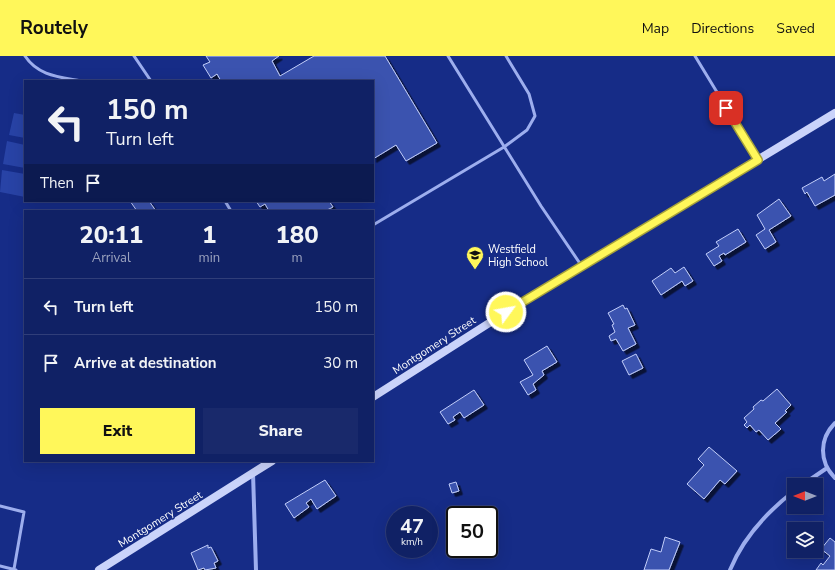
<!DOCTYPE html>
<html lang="en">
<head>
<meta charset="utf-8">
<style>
	body { margin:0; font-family:"Nunito Sans",sans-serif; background:#19296b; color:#f1f3f6; height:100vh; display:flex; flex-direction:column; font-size:15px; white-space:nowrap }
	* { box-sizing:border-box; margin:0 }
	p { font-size:13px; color:#9ca3bf }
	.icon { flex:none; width:22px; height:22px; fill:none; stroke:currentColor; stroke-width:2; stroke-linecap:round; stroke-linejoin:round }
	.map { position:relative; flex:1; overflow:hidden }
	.side { position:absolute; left:24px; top:154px; width:350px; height:252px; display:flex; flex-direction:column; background:#102165; border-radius:0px; box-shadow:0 4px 16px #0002,0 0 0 1px #303e79 }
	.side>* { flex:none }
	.banner { position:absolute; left:24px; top:24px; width:350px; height:122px; border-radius:0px; box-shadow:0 4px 16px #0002,0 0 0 1px #303e79; background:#102165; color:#f1f3f6; overflow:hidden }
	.needle { width:26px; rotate:270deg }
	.controls { position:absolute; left:787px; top:422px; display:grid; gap:8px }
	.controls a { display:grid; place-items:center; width:36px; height:36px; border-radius:0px; background:#102165; box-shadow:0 4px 16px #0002,0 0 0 1px #303e79; font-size:20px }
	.speed { position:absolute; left:386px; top:450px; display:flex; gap:8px; font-size:20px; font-weight:700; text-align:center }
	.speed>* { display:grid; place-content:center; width:52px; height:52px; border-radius:50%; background:#102165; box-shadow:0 4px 16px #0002,0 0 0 1px #303e79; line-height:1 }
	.speed small { font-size:10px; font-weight:400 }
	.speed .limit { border:2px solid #111; border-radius:6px; background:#fff; color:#111 }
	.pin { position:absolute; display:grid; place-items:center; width:34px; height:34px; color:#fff; margin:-17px; border-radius:8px; box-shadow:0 2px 6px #0006 }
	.me { position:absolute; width:44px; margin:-22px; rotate:58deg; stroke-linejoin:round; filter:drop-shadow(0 0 3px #0008) }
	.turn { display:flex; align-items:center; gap:14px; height:84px; padding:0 16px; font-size:18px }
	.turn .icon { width:52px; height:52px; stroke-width:2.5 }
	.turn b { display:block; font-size:28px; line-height:34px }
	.then { display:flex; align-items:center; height:38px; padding:0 16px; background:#0003; gap:8px; font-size:15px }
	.eta { display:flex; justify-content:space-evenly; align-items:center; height:68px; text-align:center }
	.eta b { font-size:24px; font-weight:800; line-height:28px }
	.cta { display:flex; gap:8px; margin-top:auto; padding:8px 16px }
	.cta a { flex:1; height:46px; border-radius:0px; background:#fff75a; color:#111; font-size:16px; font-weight:800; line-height:46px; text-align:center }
	.cta a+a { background:#19296b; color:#f1f3f6 }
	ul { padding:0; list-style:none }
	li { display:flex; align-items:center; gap:12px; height:56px; padding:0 16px; border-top:1px solid #303e79 }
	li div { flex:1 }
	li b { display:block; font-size:15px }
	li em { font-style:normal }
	header { display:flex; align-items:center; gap:24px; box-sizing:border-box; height:56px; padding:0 20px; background:#fff75a; color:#111 }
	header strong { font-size:19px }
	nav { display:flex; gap:22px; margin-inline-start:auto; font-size:14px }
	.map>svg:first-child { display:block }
</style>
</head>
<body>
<header>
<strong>Routely</strong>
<nav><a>Map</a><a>Directions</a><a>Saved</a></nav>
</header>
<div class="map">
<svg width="835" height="514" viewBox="0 0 835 514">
	<defs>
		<filter id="shadow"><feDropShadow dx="3.5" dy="3.5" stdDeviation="0" flood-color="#0009"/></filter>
	</defs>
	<rect width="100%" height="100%" fill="#162c87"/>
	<path fill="#2843a6" d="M 14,57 L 25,59 L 25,82 L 9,79 Z
		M 7,85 L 25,89 L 25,112 L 3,108 Z
		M 2,114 L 25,118 L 25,141 L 0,136 Z"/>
	<path fill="#3a52af" stroke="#c2cefa" filter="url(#shadow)" d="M 206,0 L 279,0 L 272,5 L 280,20 L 314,0 L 385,0 L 437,87 L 406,105 L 396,89 L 373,103 L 373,25 L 221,25 L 217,18 L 211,22 L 203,9 L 210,6 Z
		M 835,118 L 835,139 L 815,150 L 807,136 L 805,138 L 802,132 L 822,121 L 824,125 Z
		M 779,143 L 791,160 L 769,174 L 776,186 L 765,193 L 756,179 L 765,173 L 757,159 Z
		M 130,145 L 149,145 L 156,155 L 137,155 Z
		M 256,145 L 329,145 L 333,151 L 325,155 L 269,155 L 265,148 L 260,151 Z
		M 738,173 L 746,186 L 725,199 L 724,197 L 719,200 L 722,205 L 714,210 L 706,198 L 719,190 L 716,186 Z
		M 684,211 L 693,225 L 685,230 L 682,225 L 661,239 L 652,225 L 671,212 L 675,217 Z
		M 623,249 L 625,253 L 627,252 L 635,269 L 628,272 L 636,288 L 623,295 L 616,283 L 611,285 L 609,280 L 615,276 L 612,269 L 614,268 L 608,257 Z
		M 547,290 L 557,306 L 542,315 L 544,319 L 533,328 L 536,334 L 528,339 L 520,326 L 533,319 L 524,304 Z
		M 636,298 L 643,312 L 629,319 L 622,305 Z
		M 777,333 L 791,349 L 785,355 L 787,356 L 775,367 L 781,373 L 768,384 L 759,374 L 756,376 L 750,369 L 747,372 L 744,369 L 747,366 L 744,362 L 754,353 L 753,351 L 761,344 L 763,345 Z
		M 474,334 L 484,349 L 464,362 L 460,356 L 453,361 L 455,364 L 448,368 L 440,356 Z
		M 709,391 L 737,415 L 725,428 L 720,424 L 704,443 L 687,428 L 704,409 L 698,403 Z
		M 325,424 L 336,440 L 317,453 L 311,443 L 306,447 L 309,451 L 294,462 L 285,448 Z
		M 456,426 L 459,435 L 452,437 L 449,428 Z
		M 665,481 L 680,486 L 669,514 L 644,514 L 651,493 L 661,496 Z
		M 830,482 L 835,486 L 835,514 L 816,514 L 821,507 L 823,509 L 830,500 L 821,493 Z
		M 208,489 L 208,492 L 211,491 L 218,505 L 214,507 L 216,512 L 205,514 L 204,512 L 198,514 L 191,497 Z"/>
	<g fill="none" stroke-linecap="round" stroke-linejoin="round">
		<path stroke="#9daeee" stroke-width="3" d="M 25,0 C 38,20 60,21 81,25
			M 134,0 L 151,25
			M 448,0 L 541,150 L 581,209
			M 695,0 L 757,102
			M 225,145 L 231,155
			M 373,169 L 504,91 L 527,74 L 535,60 L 529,38 L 506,0
			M 0,450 L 24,456 L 14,513
			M 0,510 L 16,514"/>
		<path stroke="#9daeee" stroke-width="4" d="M 835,367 C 819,383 819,406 835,422
			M 253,417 L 256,514
			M 802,429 L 827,412
			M 730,514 C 743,482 767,456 794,435"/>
		<path stroke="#cad3fa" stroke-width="8" d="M 373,341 L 519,248 L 835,57
			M 99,514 L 272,405"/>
	</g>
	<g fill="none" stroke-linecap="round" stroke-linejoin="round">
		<defs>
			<path id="route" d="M 506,256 L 758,104 L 726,52"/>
		</defs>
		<use href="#route" stroke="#a6a13a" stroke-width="10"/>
		<use href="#route" stroke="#fff75a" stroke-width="7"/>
	</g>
	<defs>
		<symbol id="school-pin" viewBox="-11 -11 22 30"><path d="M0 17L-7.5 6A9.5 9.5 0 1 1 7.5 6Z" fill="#fff75a" stroke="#162c87"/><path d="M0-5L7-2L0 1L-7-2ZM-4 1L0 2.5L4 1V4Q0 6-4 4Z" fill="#111"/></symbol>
	</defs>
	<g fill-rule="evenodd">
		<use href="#school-pin" x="465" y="189" width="20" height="27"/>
	</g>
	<g text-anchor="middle" stroke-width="3" stroke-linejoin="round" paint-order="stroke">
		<g font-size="11" fill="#fff" stroke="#162c87" text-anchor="start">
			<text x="488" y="197">Westfield<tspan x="488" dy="13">High School</tspan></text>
		</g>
		<g font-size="11" fill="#fff" stroke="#162c87">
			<text transform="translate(434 289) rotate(-33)" y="4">Montgomery Street</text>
			<text transform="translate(160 463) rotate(-32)" y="4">Montgomery Street</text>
		</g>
	</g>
</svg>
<div class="controls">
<a><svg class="needle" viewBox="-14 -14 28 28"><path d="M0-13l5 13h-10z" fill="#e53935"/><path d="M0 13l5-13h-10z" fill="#9ca3bf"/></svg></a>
<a><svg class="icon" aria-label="layers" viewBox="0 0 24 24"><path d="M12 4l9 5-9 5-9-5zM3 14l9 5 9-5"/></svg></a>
</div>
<div class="speed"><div>47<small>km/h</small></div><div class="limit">50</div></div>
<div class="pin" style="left:726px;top:52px;background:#d93025"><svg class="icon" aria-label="arrive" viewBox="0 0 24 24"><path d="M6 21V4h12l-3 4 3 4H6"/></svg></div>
<svg class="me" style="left:506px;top:256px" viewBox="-20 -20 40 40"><circle r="17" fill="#fff75a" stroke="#fff" stroke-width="3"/><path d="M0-11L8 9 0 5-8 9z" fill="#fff"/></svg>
<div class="banner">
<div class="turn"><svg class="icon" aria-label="left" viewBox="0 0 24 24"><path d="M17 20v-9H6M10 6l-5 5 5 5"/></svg><div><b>150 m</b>Turn left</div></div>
<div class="then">Then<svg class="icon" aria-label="arrive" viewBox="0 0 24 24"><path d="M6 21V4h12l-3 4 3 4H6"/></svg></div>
</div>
<section class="side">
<div class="eta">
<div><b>20:11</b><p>Arrival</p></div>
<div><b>1</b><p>min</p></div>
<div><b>180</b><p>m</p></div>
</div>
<ul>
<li><svg class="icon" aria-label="left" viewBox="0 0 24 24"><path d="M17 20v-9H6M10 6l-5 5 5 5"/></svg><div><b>Turn left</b></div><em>150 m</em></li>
<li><svg class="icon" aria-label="arrive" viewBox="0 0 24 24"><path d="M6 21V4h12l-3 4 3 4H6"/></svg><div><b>Arrive at destination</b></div><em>30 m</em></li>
</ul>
<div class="cta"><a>Exit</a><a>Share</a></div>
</section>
</div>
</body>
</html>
